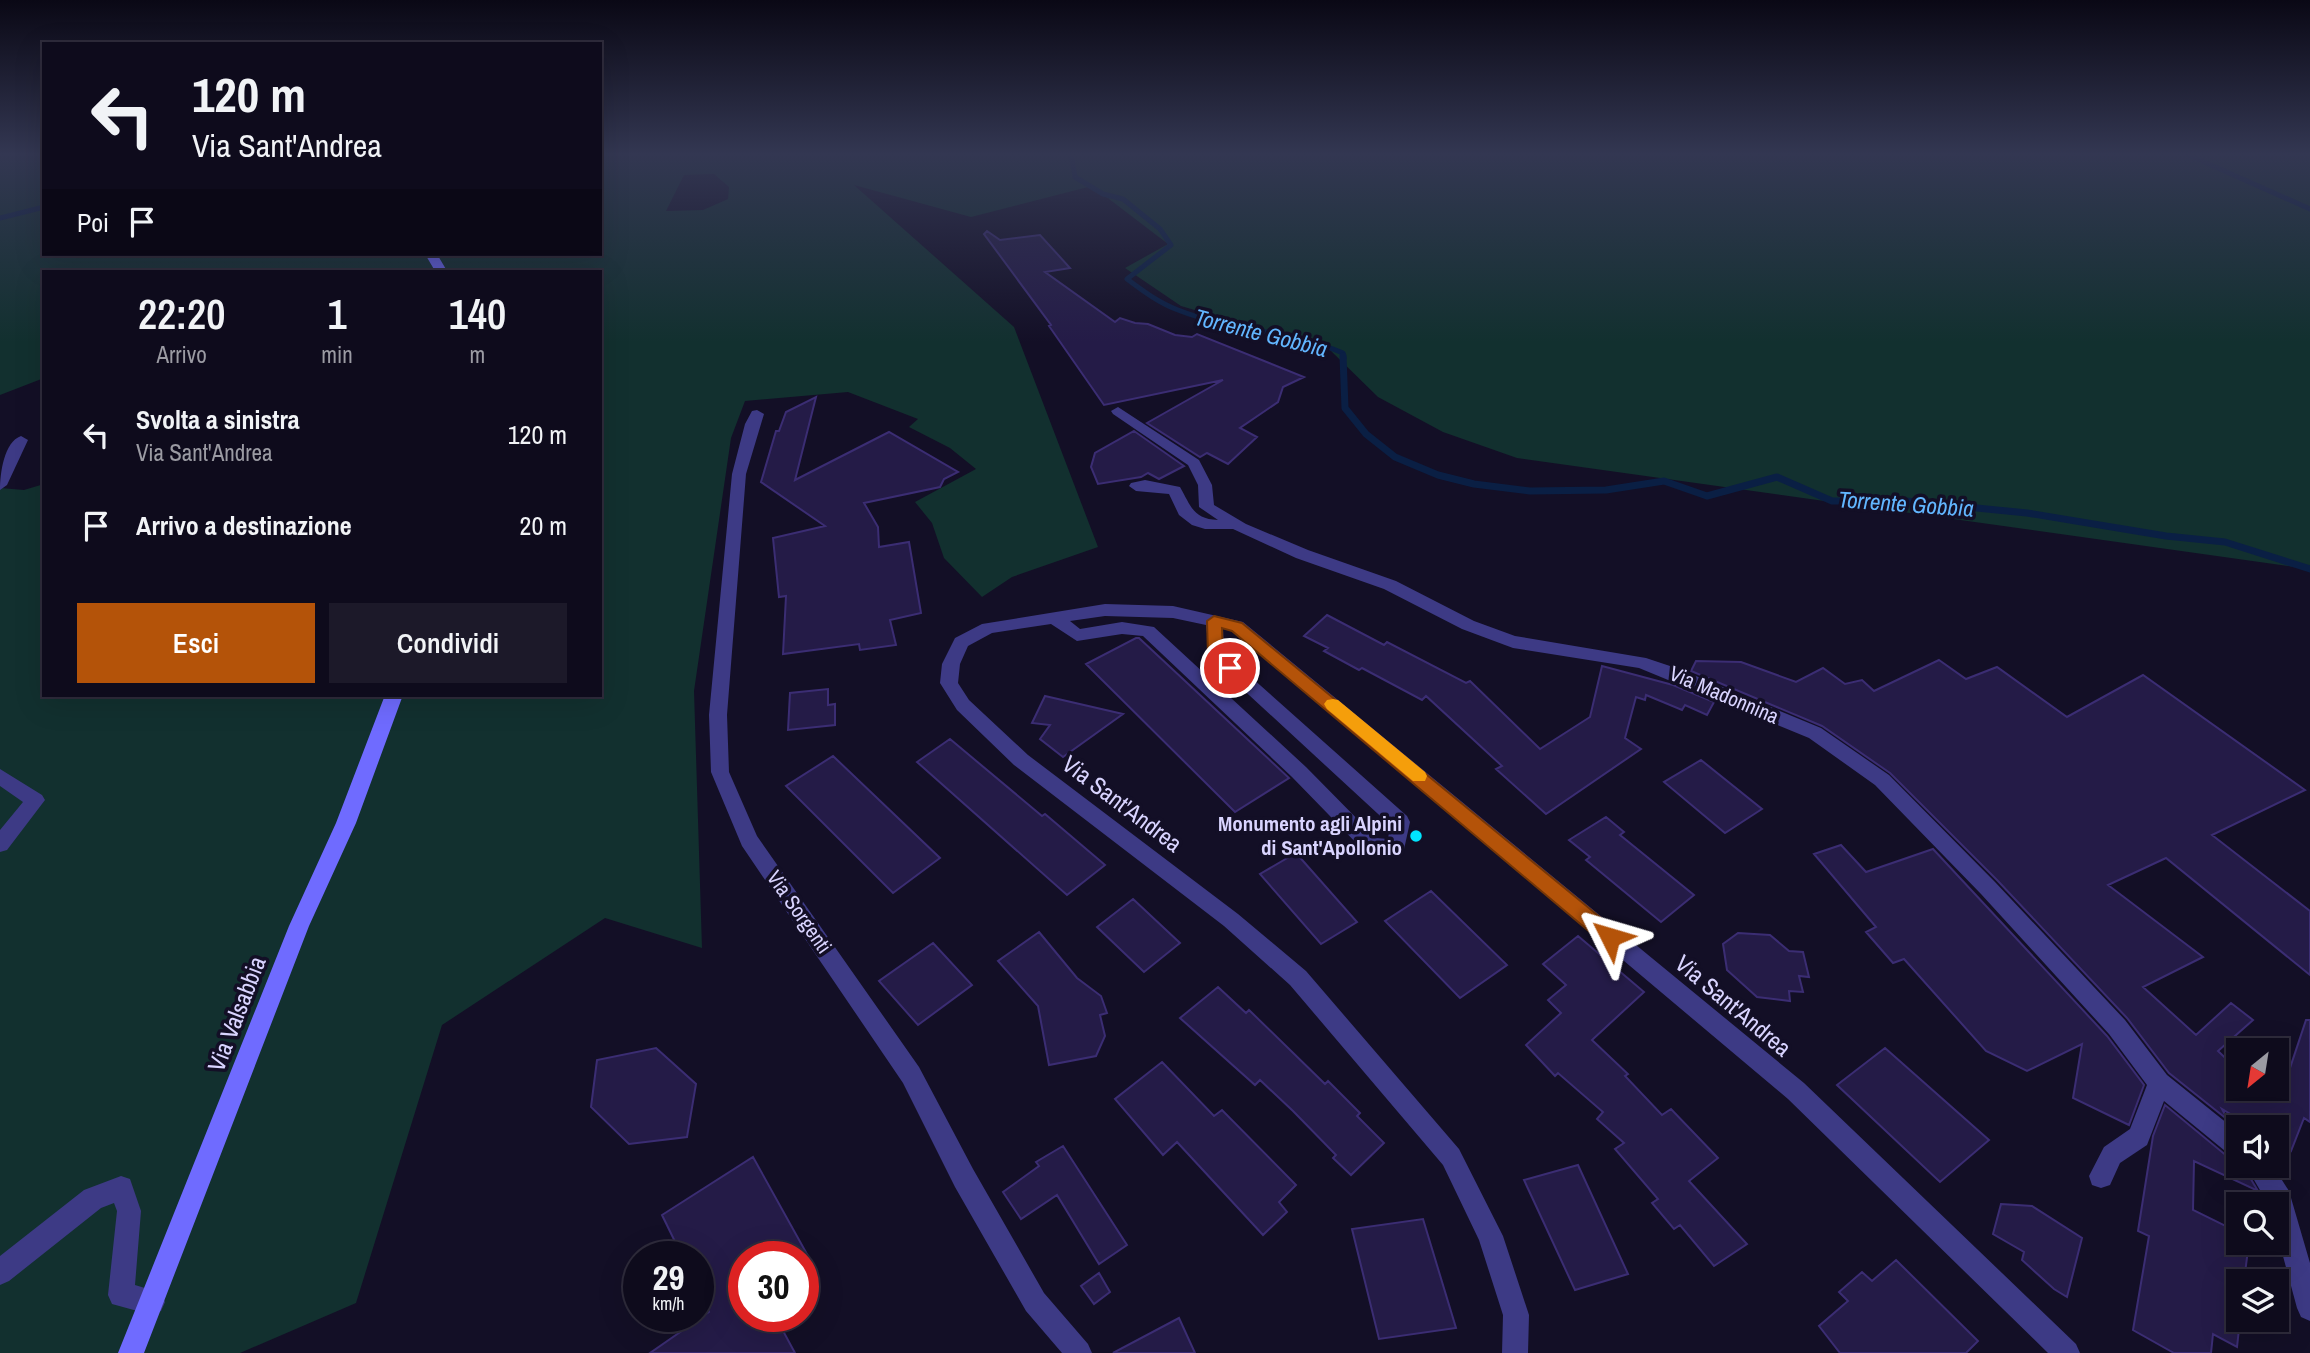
<!DOCTYPE html>
<html lang="it">
<head>
<meta charset="utf-8">
<style>
	body { margin:0; font-family:"Archivo Narrow",sans-serif; background:#1c1929; color:#f1f3f6; height:100vh; display:flex; flex-direction:column; font-size:26px; white-space:nowrap }
	* { box-sizing:border-box; margin:0 }
	p { font-size:23px; color:#9b9ba3 }
	.icon { flex:none; width:38px; height:38px; fill:none; stroke:currentColor; stroke-width:2; stroke-linecap:round; stroke-linejoin:round }
	.map { position:relative; flex:1; overflow:hidden }
	.sheet { position:absolute; left:42px; top:270px; width:560px; height:427px; display:flex; flex-direction:column; background:#0e0b1c; border-radius:0px; box-shadow:0 7px 28px #0002,0 0 0 2px #2e2b3b }
	.sheet>* { flex:none }
	.banner { position:absolute; left:42px; top:42px; width:560px; height:214px; border-radius:0px; box-shadow:0 7px 28px #0002,0 0 0 2px #2e2b3b; background:#0e0b1c; color:#f1f3f6; overflow:hidden }
	.needle { width:46px; rotate:210deg }
	.fabs { position:absolute; left:2226px; top:1038px; display:grid; gap:14px }
	.fabs a { display:grid; place-items:center; width:63px; height:63px; border-radius:0px; background:#0e0b1c; box-shadow:0 7px 28px #0002,0 0 0 2px #2e2b3b; font-size:35px }
	.speed { position:absolute; left:623px; top:1241px; display:flex; gap:14px; font-size:35px; font-weight:700; text-align:center }
	.speed>* { display:grid; place-content:center; width:91px; height:91px; border-radius:50%; background:#0e0b1c; box-shadow:0 7px 28px #0002,0 0 0 2px #2e2b3b; line-height:1 }
	.speed small { font-size:18px; font-weight:400 }
	.speed .limit { border:10px solid #d22; background:#fff; color:#111 }
	.pin { position:absolute; display:grid; place-items:center; width:60px; height:60px; color:#fff; margin:-30px; border:4px solid #fff; border-radius:50%; box-shadow:0 2px 7px #0007 }
	.me { position:absolute; width:77px; margin:-38px; rotate:310deg; stroke-linejoin:round; filter:drop-shadow(0 0 5px #0008) }
	.turn { display:flex; align-items:center; gap:24px; height:147px; padding:0 35px; font-size:32px }
	.turn .icon { width:91px; height:91px; stroke-width:2.5 }
	.turn b { display:block; font-size:49px; line-height:60px }
	.then { display:flex; align-items:center; height:66px; padding:0 35px; background:#0003; gap:14px; font-size:26px }
	.eta { display:flex; justify-content:space-evenly; align-items:center; height:119px; text-align:center }
	.eta b { font-size:42px; font-weight:600; line-height:49px }
	.cta { display:flex; gap:14px; margin-top:auto; padding:14px 35px }
	.cta a { flex:1; height:80px; border-radius:0px; background:#b45309; color:#fff; font-size:28px; font-weight:600; line-height:80px; text-align:center }
	.cta a+a { background:#1c1929; color:#f1f3f6 }
	ul { padding:0; list-style:none }
	li { display:flex; align-items:center; gap:21px; height:91px; padding:0 35px }
	li div { flex:1 }
	li b { display:block; font-size:26px }
	li em { font-style:normal }
	.map>svg:first-child { display:block }
</style>
</head>
<body>
<div class="map">
<svg width="2310" height="1353" viewBox="0 0 2310 1353">
	<rect width="100%" height="100%" fill="#130f26"/>
	<path fill="#12302f" fill-rule="evenodd" d="M 0,153 L 44,153 L 44,254 L 600,254 L 600,153 L 2310,153 L 2310,569 L 1517,458 L 1443,432 L 1378,397 L 1330,350 L 1181,306 L 1125,268 L 1168,244 L 1092,186 L 971,217 L 854,185 L 1014,327 L 1098,547 L 1012,577 L 982,597 L 944,558 L 932,523 L 915,502 L 976,469 L 950,448 L 909,427 L 918,419 L 848,392 L 745,401 L 731,438 L 694,691 L 702,948 L 605,918 L 442,1025 L 356,1303 L 240,1353 L 0,1353 L 0,488 L 24,490 L 44,484 L 44,695 L 600,695 L 600,271 L 44,271 L 44,378 L 0,395 ZM 714,174 L 729,187 L 728,199 L 703,210 L 666,211 L 684,175 Z"/>
	<g fill="none" stroke-linecap="round" stroke-linejoin="round">
		<path stroke="#0a1f44" stroke-width="5" d="M 1071,153 L 1075,177 L 1103,194 L 1123,199 L 1160,229 L 1171,245 L 1127,279 C 1143,291 1159,303 1178,310 C 1231,331 1288,330 1343,353 L 1344,358
			M 2184,153 L 2310,209
			M 0,218 L 44,207"/>
		<path stroke="#0a1f44" stroke-width="7" d="M 1343,356 L 1345,408 L 1366,434 L 1395,457 L 1438,475 L 1474,484 L 1530,491 L 1606,490 L 1664,481 L 1707,496 L 1777,477 L 1832,501 L 1906,501 L 2027,513 L 2166,536 L 2225,542 L 2310,569"/>
	</g>
	<path fill="#241b47" stroke="#3b2d73" stroke-width="2" d="M 987,231 L 1000,240 L 1040,235 L 1070,268 L 1045,272 L 1115,322 L 1120,318 L 1135,323 L 1148,324 L 1175,335 L 1192,337 L 1197,334 L 1304,377 L 1283,387 L 1278,402 L 1240,428 L 1257,437 L 1228,464 L 1207,453 L 1200,457 L 1147,423 L 1223,380 L 1104,405 L 1049,326 L 1051,325 L 984,234 Z
		M 816,397 L 795,480 L 889,432 L 958,472 L 944,479 L 940,487 L 864,503 L 878,527 L 879,547 L 909,542 L 921,613 L 890,620 L 896,645 L 860,650 L 859,644 L 783,654 L 786,596 L 779,597 L 773,538 L 825,526 L 761,482 L 776,431 L 779,431 L 786,412 Z
		M 1134,431 L 1184,466 L 1159,479 L 1148,473 L 1141,477 L 1098,484 L 1091,467 L 1095,453 Z
		M 1327,615 L 1384,645 L 1387,642 L 1466,683 L 1470,681 L 1540,749 L 1590,717 L 1602,666 L 1673,685 L 1714,702 L 1707,715 L 1685,705 L 1682,710 L 1646,695 L 1645,700 L 1636,697 L 1625,738 L 1641,749 L 1546,814 L 1496,769 L 1502,766 L 1426,696 L 1422,700 L 1362,668 L 1359,670 L 1324,651 L 1328,648 L 1304,636 Z
		M 1136,638 L 1139,638 L 1289,778 L 1235,812 L 1086,664 Z
		M 1939,660 L 1966,679 L 1997,667 L 2067,717 L 2143,675 L 2305,790 L 2212,835 L 2310,911 L 2310,975 L 2166,858 L 2108,885 L 2203,957 L 2143,987 L 2196,1035 L 2231,1003 L 2253,1020 L 2218,1051 L 2238,1070 L 2238,1088 L 2258,1088 L 2279,1101 L 2306,1020 L 2310,1020 L 2310,1122 L 2304,1118 L 2291,1151 L 2277,1143 L 2277,1127 L 2252,1127 L 2222,1109 L 2228,1120 L 2169,1073 L 2127,1018 L 1997,880 L 1890,773 L 1822,726 L 1691,671 L 1696,661 L 1741,662 L 1796,682 L 1823,668 L 1845,684 L 1862,680 L 1874,691 Z
		M 828,689 L 828,705 L 835,704 L 835,725 L 788,730 L 790,693 Z
		M 1045,696 L 1123,714 L 1063,757 L 1040,739 L 1050,725 L 1032,723 Z
		M 950,739 L 1042,816 L 1045,814 L 1105,865 L 1067,895 L 917,762 Z
		M 833,756 L 940,858 L 893,893 L 786,786 Z
		M 1701,760 L 1762,809 L 1725,833 L 1664,782 Z
		M 1606,817 L 1624,832 L 1620,835 L 1694,895 L 1661,922 L 1586,860 L 1590,857 L 1569,840 Z
		M 1841,845 L 1866,872 L 1933,849 L 2107,1036 L 2144,1085 L 2129,1125 L 2073,1098 L 2082,1044 L 2027,1071 L 1986,1051 L 1904,959 L 1893,963 L 1866,932 L 1876,927 L 1814,854 Z
		M 1296,853 L 1357,922 L 1321,944 L 1260,874 Z
		M 1431,891 L 1507,965 L 1460,998 L 1385,921 Z
		M 1133,899 L 1180,943 L 1144,972 L 1097,927 Z
		M 1039,932 L 1077,978 L 1101,996 L 1107,1013 L 1100,1015 L 1105,1036 L 1096,1056 L 1049,1065 L 1038,1006 L 998,961 Z
		M 1738,933 L 1770,935 L 1789,951 L 1803,952 L 1809,977 L 1799,976 L 1803,992 L 1789,991 L 1790,1001 L 1757,997 L 1727,970 L 1723,944 Z
		M 1578,936 L 1644,992 L 1592,1040 L 1628,1074 L 1625,1076 L 1662,1115 L 1671,1109 L 1718,1158 L 1689,1181 L 1747,1244 L 1714,1266 L 1680,1225 L 1674,1229 L 1652,1203 L 1658,1199 L 1615,1149 L 1624,1143 L 1597,1119 L 1603,1112 L 1558,1073 L 1555,1076 L 1526,1045 L 1561,1013 L 1548,1000 L 1566,985 L 1543,964 Z
		M 933,943 L 972,985 L 918,1025 L 879,981 Z
		M 1218,987 L 1246,1013 L 1249,1010 L 1325,1084 L 1328,1081 L 1360,1113 L 1357,1116 L 1384,1143 L 1351,1175 L 1333,1158 L 1336,1155 L 1293,1111 L 1260,1080 L 1255,1085 L 1180,1018 Z
		M 656,1048 L 696,1084 L 687,1137 L 629,1144 L 591,1107 L 597,1060 Z
		M 1885,1048 L 1989,1140 L 1940,1182 L 1837,1085 Z
		M 1162,1062 L 1214,1116 L 1222,1110 L 1296,1185 L 1279,1202 L 1287,1212 L 1263,1235 L 1177,1142 L 1163,1155 L 1115,1099 Z
		M 2165,1105 L 2228,1157 L 2238,1162 L 2238,1166 L 2243,1166 L 2258,1191 L 2194,1161 L 2193,1210 L 2238,1232 L 2238,1242 L 2249,1242 L 2244,1281 L 2238,1281 L 2240,1320 L 2237,1347 L 2213,1334 L 2211,1353 L 2174,1353 L 2133,1330 L 2149,1236 L 2138,1231 L 2153,1136 Z
		M 1063,1146 L 1127,1245 L 1099,1264 L 1057,1195 L 1021,1219 L 1003,1192 L 1039,1166 L 1036,1162 Z
		M 753,1157 L 808,1256 L 744,1256 L 744,1316 L 775,1316 L 795,1353 L 650,1353 L 709,1312 L 698,1290 L 698,1256 L 682,1256 L 662,1215 Z
		M 1578,1165 L 1628,1274 L 1575,1290 L 1524,1180 Z
		M 2001,1204 L 2032,1206 L 2082,1238 L 2067,1297 L 2054,1289 L 2022,1260 L 2024,1252 L 1993,1234 Z
		M 1423,1219 L 1456,1328 L 1379,1339 L 1352,1229 Z
		M 1896,1260 L 1978,1341 L 1966,1353 L 1840,1353 L 1819,1326 L 1848,1301 L 1839,1292 L 1862,1272 L 1872,1281 Z
		M 1099,1273 L 1110,1292 L 1094,1304 L 1081,1286 Z
		M 1179,1318 L 1195,1353 L 1113,1353 Z"/>
	<g fill="none" stroke-linecap="round" stroke-linejoin="round">
		<path fill="#3d3a85" fill-rule="evenodd" d="M 1118,407 L 1199,460 L 1212,485 L 1214,505 L 1246,524 L 1308,550 L 1396,581 L 1474,621 L 1515,636 L 1646,658 L 1679,669 L 1821,728 L 1889,775 L 1995,882 L 2125,1020 L 2167,1075 L 2238,1132 L 2238,1159 L 2230,1155 L 2164,1101 L 2147,1145 L 2120,1163 L 2110,1185 L 2101,1188 L 2092,1185 L 2089,1176 L 2104,1147 L 2130,1129 L 2147,1085 L 2109,1034 L 1981,894 L 1875,785 L 1809,738 L 1639,668 L 1513,648 L 1462,629 L 1384,589 L 1296,558 L 1233,529 L 1205,529 L 1192,525 L 1179,515 L 1169,494 L 1136,491 L 1129,486 L 1131,483 L 1145,480 L 1180,487 C 1191,506 1193,519 1218,520 L 1199,507 L 1198,485 L 1188,465 L 1113,414 L 1111,411 Z
			M 757,410 L 764,414 L 746,474 L 727,715 L 729,772 L 757,836 L 919,1067 L 973,1169 L 1044,1293 L 1088,1344 L 1092,1353 L 1062,1353 L 1026,1311 L 955,1187 L 903,1083 L 742,846 L 711,772 L 709,715 L 732,474 L 745,424 L 752,411 Z
			M 21,436 L 28,440 L 7,485 L 0,490 C 0,473 4,442 21,436 Z
			M 1105,604 L 1173,606 L 1243,622 L 1804,1083 L 2076,1344 L 2080,1353 L 2048,1353 L 1788,1099 L 1232,631 L 1223,629 L 1224,653 L 1407,816 L 1410,822 L 1403,854 L 1396,856 L 1364,851 L 1292,777 L 1143,636 L 1122,634 L 1077,641 L 1051,624 L 992,633 L 968,646 L 960,664 L 958,683 L 969,700 L 1028,755 L 1238,914 L 1306,971 L 1459,1149 L 1503,1236 L 1529,1315 L 1528,1353 L 1502,1353 L 1503,1315 L 1479,1240 L 1443,1165 L 1290,985 L 1224,926 L 1014,765 L 957,710 L 940,683 L 942,664 L 955,638 L 982,624 ZM 1105,616 L 1173,618 L 1206,625 L 1210,659 L 1390,825 L 1388,839 L 1376,838 L 1306,767 L 1154,627 L 1122,622 L 1080,629 L 1070,621 Z
			M 0,769 L 42,795 L 45,800 L 7,850 L 0,852 L 0,830 L 23,802 L 0,786 Z
			M 2246,1166 L 2273,1166 L 2289,1191 L 2310,1263 L 2310,1321 L 2301,1317 L 2297,1308 L 2277,1234 L 2277,1204 L 2268,1204 Z
			M 121,1176 L 130,1179 L 141,1211 L 135,1285 L 161,1293 L 165,1302 L 161,1311 L 152,1315 L 112,1304 L 108,1295 L 117,1211 L 114,1203 L 101,1208 L 9,1281 L 0,1285 L 0,1256 L 84,1190 Z"/>
		<path fill="#6f6bff" fill-rule="evenodd" d="M 425,254 L 437,254 L 447,271 L 435,271 Z
			M 385,695 L 403,695 L 356,823 L 309,926 L 144,1353 L 118,1353 L 289,926 L 336,823 Z"/>
	</g>
	<linearGradient id="sky" x2="0" y2="1"><stop stop-color="#0a0815"/><stop offset="0.45" stop-color="#333752"/><stop offset="1" stop-color="#333752" stop-opacity="0"/></linearGradient>
	<rect width="2310" height="342" fill="url(#sky)"/>
	<path fill="#b45309" stroke="#753606" stroke-width="2" d="M 1214,616 L 1242,623 L 1617,931 L 1619,937 L 1617,943 L 1610,945 L 1603,943 L 1232,631 L 1222,628 L 1223,653 L 1238,668 L 1236,672 L 1225,672 L 1208,655 L 1207,621 Z"/>
	<path fill="#f59e0b" d="M 1333,699 L 1338,700 L 1425,772 L 1427,776 L 1425,781 L 1413,781 L 1327,709 L 1324,704 L 1327,700 Z"/>
	<circle fill="#00e5ff" stroke="#130f26" stroke-width="2.5" cx="1416" cy="836" r="7"/>
	<g text-anchor="middle" stroke-width="7" stroke-linejoin="round" paint-order="stroke">
		<g font-size="21" fill="#d9d4ff" stroke="#130f26">
			<text transform="translate(1724 695) rotate(23)" y="7">Via Madonnina</text>
			<text transform="translate(799 912) rotate(55)" y="7">Via Sorgenti</text>
		</g>
		<g font-size="21" font-weight="bold" fill="#d9d4ff" stroke="#130f26" text-anchor="end">
			<text x="1402" y="831">Monumento agli Alpini<tspan x="1402" dy="24">di Sant'Apollonio</tspan></text>
		</g>
		<g font-size="23" font-style="italic" fill="#62b6ff" stroke="#130f26">
			<text transform="translate(1261 333) rotate(14)" y="8">Torrente Gobbia</text>
			<text transform="translate(1906 504) rotate(4)" y="8">Torrente Gobbia</text>
		</g>
		<g font-size="24" fill="#d9d4ff" stroke="#130f26">
			<text transform="translate(1122 804) rotate(37)" y="8">Via Sant'Andrea</text>
			<text transform="translate(1733 1006) rotate(40)" y="8">Via Sant'Andrea</text>
			<text transform="translate(237 1014) rotate(-69)" y="8">Via Valsabbia</text>
		</g>
	</g>
</svg>
<div class="fabs">
<a><svg class="needle" viewBox="-14 -14 28 28"><path d="M0-13l5 13h-10z" fill="#e53935"/><path d="M0 13l5-13h-10z" fill="#9b9ba3"/></svg></a>
<a><svg class="icon" aria-label="sound" viewBox="0 0 24 24"><path d="M4 9h4l5-4v14l-5-4H4zM17 9q2 3 0 6"/></svg></a>
<a><svg class="icon" aria-label="search" viewBox="0 0 24 24"><circle cx="10" cy="10" r="6"/><path d="M15 15l6 6"/></svg></a>
<a><svg class="icon" aria-label="layers" viewBox="0 0 24 24"><path d="M12 4l9 5-9 5-9-5zM3 14l9 5 9-5"/></svg></a>
</div>
<div class="speed"><div>29<small>km/h</small></div><div class="limit">30</div></div>
<div class="pin" style="left:1230px;top:668px;background:#d93025"><svg class="icon" aria-label="arrive" viewBox="0 0 24 24"><path d="M6 21V4h12l-3 4 3 4H6"/></svg></div>
<svg class="me" style="left:1610px;top:937px" viewBox="-20 -20 40 40"><path d="M0-17L14 15 0 8-14 15z" fill="#b45309" stroke="#fff" stroke-width="4"/></svg>
<div class="banner">
<div class="turn"><svg class="icon" aria-label="left" viewBox="0 0 24 24"><path d="M17 20v-9H6M10 6l-5 5 5 5"/></svg><div><b>120 m</b>Via Sant'Andrea</div></div>
<div class="then">Poi<svg class="icon" aria-label="arrive" viewBox="0 0 24 24"><path d="M6 21V4h12l-3 4 3 4H6"/></svg></div>
</div>
<section class="sheet">
<div class="eta">
<div><b>22:20</b><p>Arrivo</p></div>
<div><b>1</b><p>min</p></div>
<div><b>140</b><p>m</p></div>
</div>
<ul>
<li><svg class="icon" aria-label="left" viewBox="0 0 24 24"><path d="M17 20v-9H6M10 6l-5 5 5 5"/></svg><div><b>Svolta a sinistra</b><p>Via Sant'Andrea</p></div><em>120 m</em></li>
<li><svg class="icon" aria-label="arrive" viewBox="0 0 24 24"><path d="M6 21V4h12l-3 4 3 4H6"/></svg><div><b>Arrivo a destinazione</b></div><em>20 m</em></li>
</ul>
<div class="cta"><a>Esci</a><a>Condividi</a></div>
</section>
</div>
</body>
</html>
